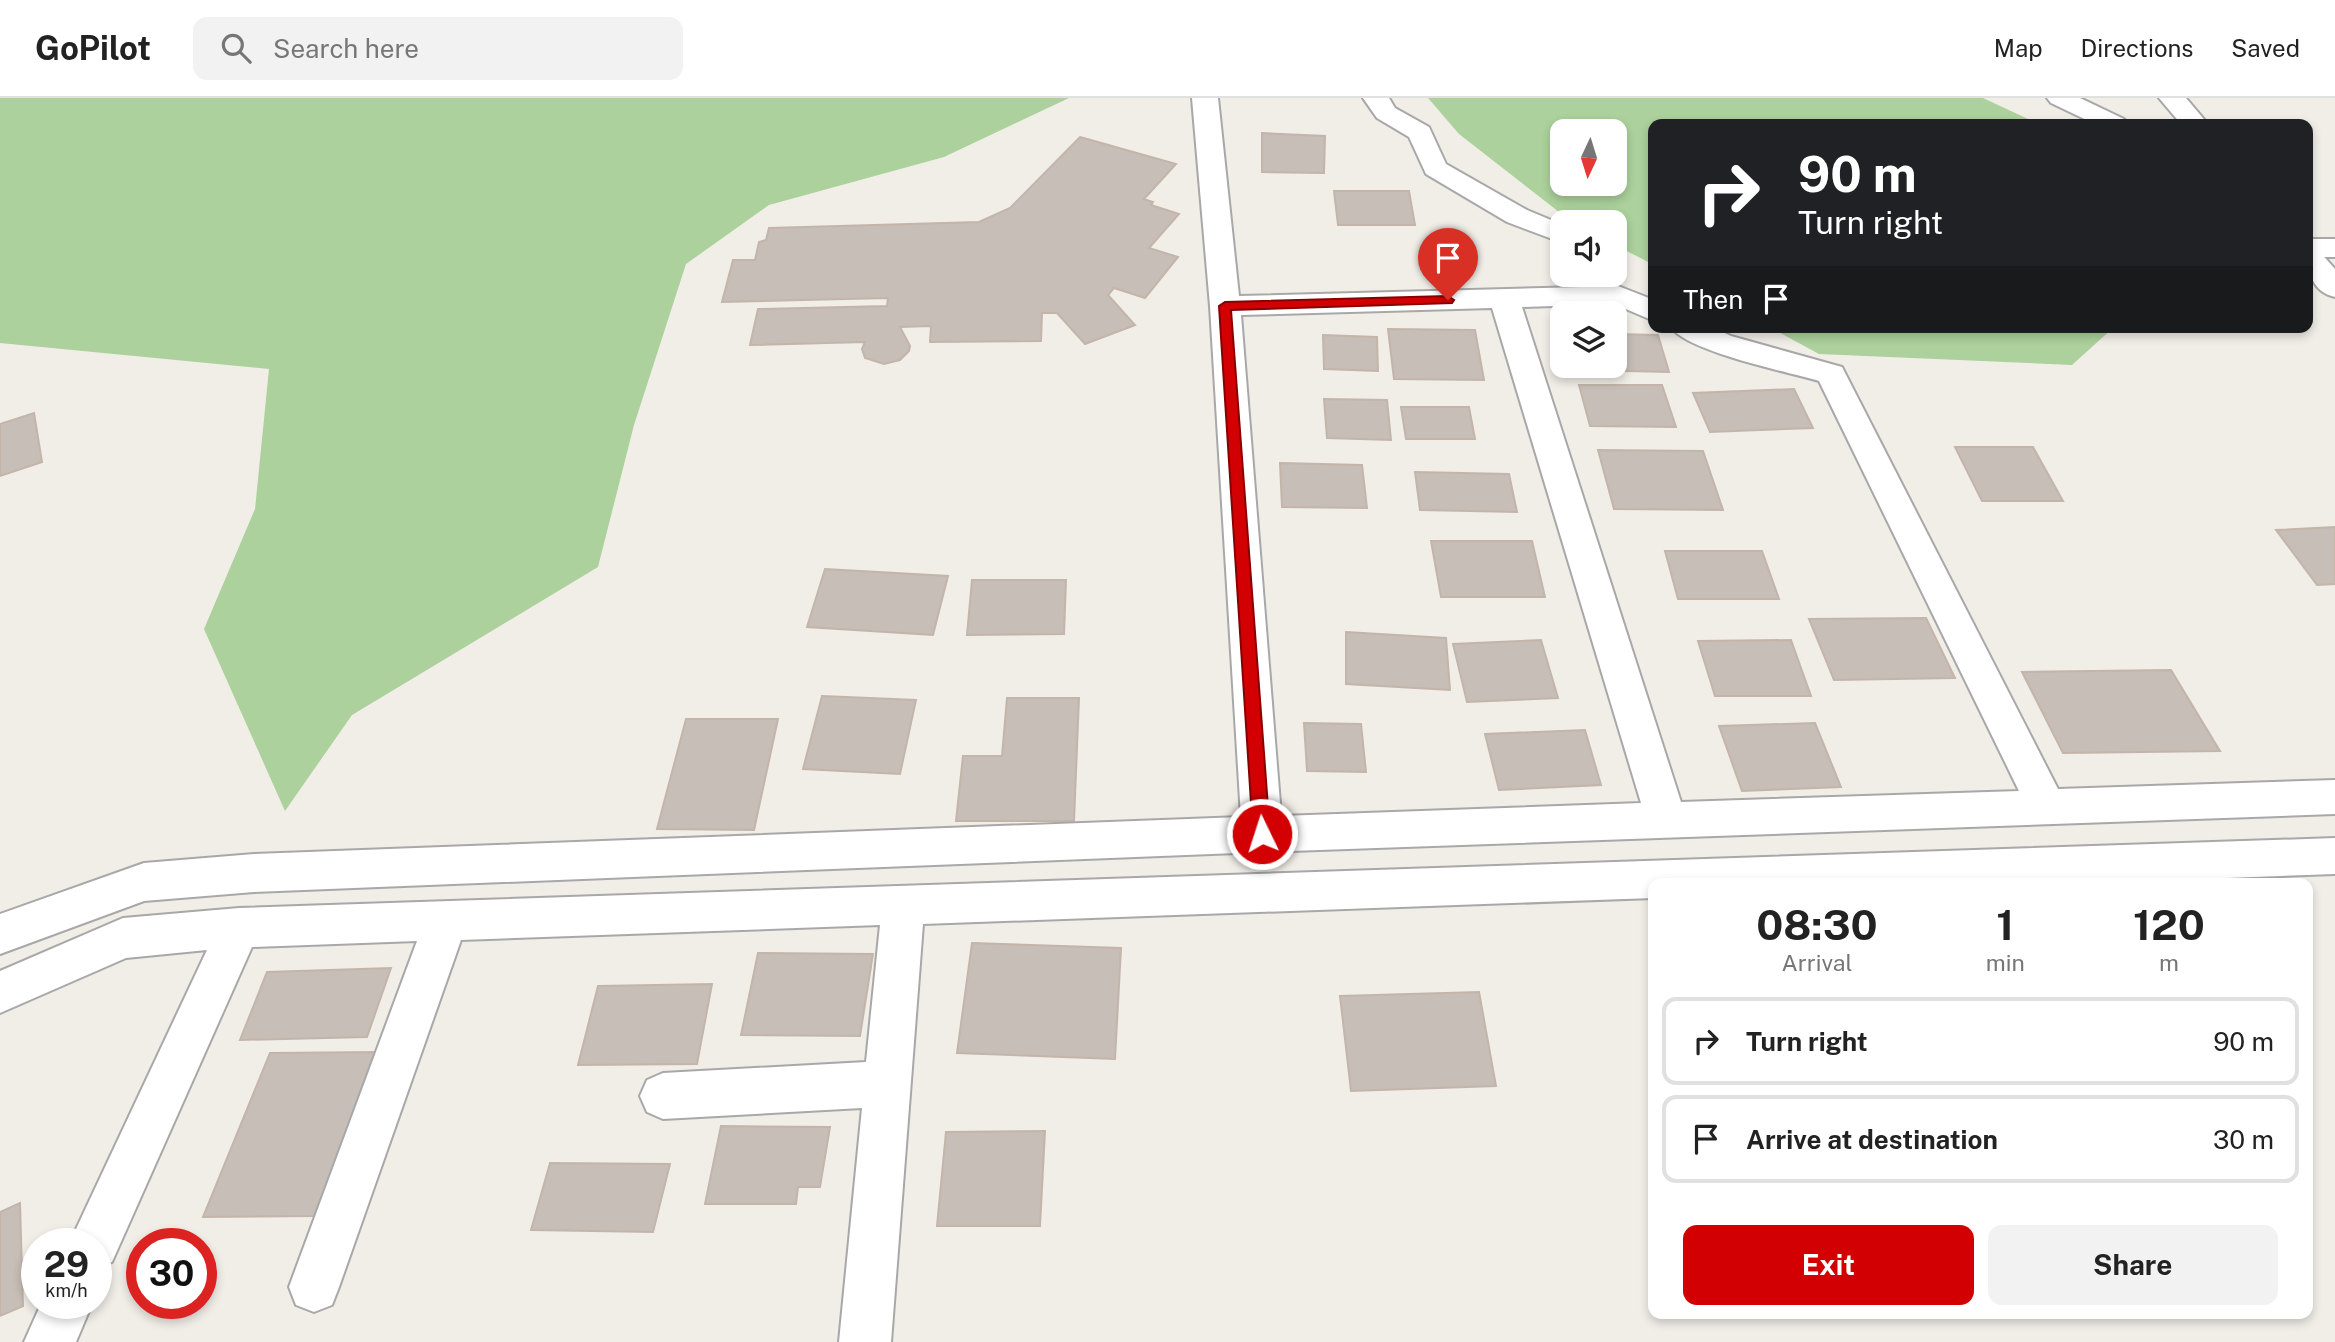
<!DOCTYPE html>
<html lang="en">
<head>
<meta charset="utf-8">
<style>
	body { margin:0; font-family:"Public Sans",sans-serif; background:#f2f2f2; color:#222; height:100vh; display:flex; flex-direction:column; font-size:26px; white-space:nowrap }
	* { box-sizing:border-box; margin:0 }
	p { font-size:23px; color:#767676 }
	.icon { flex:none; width:38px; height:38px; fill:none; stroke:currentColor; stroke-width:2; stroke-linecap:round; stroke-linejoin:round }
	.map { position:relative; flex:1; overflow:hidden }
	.details { position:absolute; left:1648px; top:780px; width:665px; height:441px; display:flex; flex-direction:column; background:#fff; border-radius:14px; box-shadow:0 4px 10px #0003 }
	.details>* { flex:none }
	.banner { position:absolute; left:1648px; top:21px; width:665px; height:214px; border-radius:14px; box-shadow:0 4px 10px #0003; background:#202124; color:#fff; overflow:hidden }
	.needle { width:46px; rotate:184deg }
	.controls { position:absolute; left:1550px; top:21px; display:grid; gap:14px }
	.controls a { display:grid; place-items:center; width:77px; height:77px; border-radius:14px; background:#fff; box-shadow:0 4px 10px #0003; font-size:35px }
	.speed { position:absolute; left:21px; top:1130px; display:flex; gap:14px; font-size:35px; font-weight:700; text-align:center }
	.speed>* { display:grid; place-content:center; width:91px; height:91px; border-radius:50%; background:#fff; box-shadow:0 4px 10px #0003; line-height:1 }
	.speed small { font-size:18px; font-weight:400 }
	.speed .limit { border:10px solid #d22; background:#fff; color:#111 }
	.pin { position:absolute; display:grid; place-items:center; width:60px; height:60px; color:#fff; margin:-72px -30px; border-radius:50% 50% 50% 0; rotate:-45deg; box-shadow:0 0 7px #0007 }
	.pin .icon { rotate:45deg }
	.me { position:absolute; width:77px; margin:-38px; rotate:356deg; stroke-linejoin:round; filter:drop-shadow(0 0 5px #0008) }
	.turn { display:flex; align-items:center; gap:24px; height:147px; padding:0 35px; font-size:32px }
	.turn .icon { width:91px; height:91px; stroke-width:2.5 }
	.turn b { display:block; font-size:49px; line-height:60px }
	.then { display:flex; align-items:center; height:66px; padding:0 35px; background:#0003; gap:14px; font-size:26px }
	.eta { display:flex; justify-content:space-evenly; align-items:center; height:119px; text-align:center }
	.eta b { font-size:42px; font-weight:700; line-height:49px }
	.cta { display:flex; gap:14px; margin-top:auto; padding:14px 35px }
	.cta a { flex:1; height:80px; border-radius:14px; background:#d20003; color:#fff; font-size:28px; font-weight:700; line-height:80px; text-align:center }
	.cta a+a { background:#f2f2f2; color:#222 }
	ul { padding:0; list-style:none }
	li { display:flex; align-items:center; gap:21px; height:88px; margin:0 14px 10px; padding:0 21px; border:4px solid #e0e0e0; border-radius:14px }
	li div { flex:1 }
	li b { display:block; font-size:26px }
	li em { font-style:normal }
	header { display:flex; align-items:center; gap:42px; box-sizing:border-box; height:98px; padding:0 35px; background:#fff; border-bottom:2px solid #e0e0e0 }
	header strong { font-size:33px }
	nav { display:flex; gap:38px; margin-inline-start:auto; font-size:24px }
	.search { width:490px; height:63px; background:#f2f2f2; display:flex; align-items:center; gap:18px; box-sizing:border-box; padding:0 24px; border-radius:14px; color:#767676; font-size:26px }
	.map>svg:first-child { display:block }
</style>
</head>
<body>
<header>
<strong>GoPilot</strong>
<div class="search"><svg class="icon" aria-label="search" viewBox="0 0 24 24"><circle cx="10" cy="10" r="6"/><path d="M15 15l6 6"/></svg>Search here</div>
<nav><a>Map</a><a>Directions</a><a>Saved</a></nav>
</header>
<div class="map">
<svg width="2335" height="1244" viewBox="0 0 2335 1244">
	<rect width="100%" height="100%" fill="#f1eee8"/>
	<path fill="#acd19c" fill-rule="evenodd" d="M 0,0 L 1069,0 L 944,59 L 769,107 L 686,166 L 634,327 L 598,469 L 352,617 L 285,713 L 204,531 L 255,411 L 269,271 L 0,245 Z
		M 1428,0 L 1983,0 L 2039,26 L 1654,26 L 1654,167 L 1615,147 L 1615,124 L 1573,124 L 1568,121 L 1459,36 ZM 1563,33 L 1615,33 L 1615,86 L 1563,86 Z
		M 1769,229 L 2114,229 L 2072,267 L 1819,256 Z"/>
	<path fill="#c6beb7" stroke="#c3b5aa" stroke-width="2" d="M 1262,35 L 1325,38 L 1324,75 L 1262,74 Z
		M 1080,39 L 1176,66 L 1144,101 L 1153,104 L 1151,107 L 1179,116 L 1149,150 L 1178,159 L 1145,200 L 1114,190 L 1108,197 L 1135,227 L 1085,246 L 1057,215 L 1042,215 L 1041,243 L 930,244 L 931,228 L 900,229 L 910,248 L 909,253 L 900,262 L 884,266 L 865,260 L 862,251 L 865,244 L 750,247 L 758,211 L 887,208 L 888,200 L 722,204 L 733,162 L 755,162 L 759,144 L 766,142 L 769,130 L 979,124 L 1010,110 Z
		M 1334,93 L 1409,93 L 1415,127 L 1338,127 Z
		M 1388,231 L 1475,232 L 1484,282 L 1394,281 Z
		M 1615,236 L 1658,237 L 1669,274 L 1581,272 L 1580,268 L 1615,268 Z
		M 1323,237 L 1377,239 L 1378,273 L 1324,271 Z
		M 1579,287 L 1662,287 L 1676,329 L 1590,328 Z
		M 1794,291 L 1813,330 L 1710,334 L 1693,295 Z
		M 1324,301 L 1387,302 L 1391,342 L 1327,340 Z
		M 1401,309 L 1469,309 L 1475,341 L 1406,341 Z
		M 34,315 L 42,364 L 0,378 L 0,326 Z
		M 1955,349 L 2033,349 L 2063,403 L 1982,403 Z
		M 1598,352 L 1703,353 L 1723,412 L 1614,411 Z
		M 1280,365 L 1362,367 L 1367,410 L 1282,409 Z
		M 1415,374 L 1509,376 L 1517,414 L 1420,412 Z
		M 2335,429 L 2335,486 L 2317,487 L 2276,432 Z
		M 1431,443 L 1532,443 L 1545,499 L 1441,499 Z
		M 1665,453 L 1762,453 L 1779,501 L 1678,501 Z
		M 825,471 L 948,478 L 933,537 L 807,529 Z
		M 972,482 L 1066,482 L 1064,536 L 967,537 Z
		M 1926,520 L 1955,580 L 1834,582 L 1809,521 Z
		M 1346,534 L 1446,540 L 1450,592 L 1346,586 Z
		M 1541,542 L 1558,600 L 1467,604 L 1453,546 Z
		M 1791,542 L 1811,598 L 1715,598 L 1698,543 Z
		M 2171,572 L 2220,653 L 2063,655 L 2022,574 Z
		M 822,598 L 916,602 L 900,676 L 803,671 Z
		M 1007,600 L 1079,600 L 1074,723 L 956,723 L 963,658 L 1002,658 Z
		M 686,621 L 778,621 L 754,732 L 657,731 Z
		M 1304,625 L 1361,626 L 1366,674 L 1307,673 Z
		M 1815,625 L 1841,689 L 1742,693 L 1719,628 Z
		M 1585,632 L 1601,687 L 1499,692 L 1485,636 Z
		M 972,845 L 1121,850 L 1115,961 L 957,955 Z
		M 758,855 L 873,856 L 860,938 L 741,937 Z
		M 391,870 L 367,939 L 240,942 L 267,874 Z
		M 712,886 L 697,966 L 578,967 L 598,888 Z
		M 1479,894 L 1496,988 L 1351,993 L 1340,898 Z
		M 378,954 L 318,1118 L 203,1119 L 270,955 Z
		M 721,1028 L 830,1029 L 820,1089 L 798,1089 L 796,1106 L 705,1106 Z
		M 1045,1033 L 1040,1128 L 937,1128 L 946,1034 Z
		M 550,1065 L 670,1066 L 653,1134 L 531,1132 Z
		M 20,1105 L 23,1208 L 0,1218 L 0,1114 Z"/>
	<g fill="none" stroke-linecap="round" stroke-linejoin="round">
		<defs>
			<path id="minor" d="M 1192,0 L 1218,0 L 1239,198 L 1618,188 L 1654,202 L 1654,223 L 1614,206 L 1522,209 L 1681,704 L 2019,693 L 1819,283 C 1788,274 1686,253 1671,229 L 1712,229 L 1731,238 L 1842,269 L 2058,691 L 2335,682 L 2335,716 L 1262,754 L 254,794 L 144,803 L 0,856 L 0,816 L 144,765 L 254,756 L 1241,719 L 1210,208 ZM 1492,210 L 1641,705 L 1281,718 L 1241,217 Z
				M 1363,0 L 1389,0 L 1395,10 L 1429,29 L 1446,66 L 1527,112 L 1563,127 L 1563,145 L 1507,124 L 1426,76 L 1409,39 L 1377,20 Z
				M 2047,0 L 2080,0 L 2124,21 L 2128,26 L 2095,26 L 2051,5 Z
				M 2308,141 L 2335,141 L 2335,159 L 2308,159 Z
				M 2335,740 L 2335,776 L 2063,786 L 1654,786 L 1654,800 L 923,826 L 891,1244 L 839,1244 L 862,1010 L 663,1021 L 647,1014 L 640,998 L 647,982 L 663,975 L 866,964 L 880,827 L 461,842 L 339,1189 L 332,1207 L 314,1214 L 296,1207 L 289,1189 L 417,843 L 252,849 L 112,1164 L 96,1170 L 96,1146 L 69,1146 L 207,852 L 126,860 L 0,915 L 0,873 L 123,820 L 239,810 Z
				M 41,1206 L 92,1206 L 76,1244 L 24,1244 Z"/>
			<path id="tertiary" d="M 2159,0 L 2186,0 L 2208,26 L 2181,26 Z
				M 2308,149 L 2318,152 L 2335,171 L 2335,199 C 2310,193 2308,172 2308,149 Z"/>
		</defs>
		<use href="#minor" stroke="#a8a8a8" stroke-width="4"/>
		<use href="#tertiary" stroke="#a8a8a8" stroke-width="4"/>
		<use href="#minor" fill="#fff" fill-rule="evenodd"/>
		<use href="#tertiary" fill="#fff" fill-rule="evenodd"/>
	</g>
	<path fill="#d20003" stroke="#880002" stroke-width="2" d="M 1448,198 L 1454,202 L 1452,205 L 1231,212 L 1270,736 L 1268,741 L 1262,743 L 1256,741 L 1253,736 L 1219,208 L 1225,204 Z"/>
</svg>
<div class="controls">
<a><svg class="needle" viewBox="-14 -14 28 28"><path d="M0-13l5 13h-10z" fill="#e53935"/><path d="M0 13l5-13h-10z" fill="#767676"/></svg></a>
<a><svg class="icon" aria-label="sound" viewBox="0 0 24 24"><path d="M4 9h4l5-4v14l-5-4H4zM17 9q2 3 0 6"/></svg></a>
<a><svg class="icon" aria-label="layers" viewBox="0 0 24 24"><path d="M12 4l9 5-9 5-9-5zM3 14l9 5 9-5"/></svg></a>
</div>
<div class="speed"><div>29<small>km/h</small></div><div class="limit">30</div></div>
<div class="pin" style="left:1448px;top:202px;background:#d93025"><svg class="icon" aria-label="arrive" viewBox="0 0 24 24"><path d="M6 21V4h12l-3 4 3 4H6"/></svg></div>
<svg class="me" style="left:1262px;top:736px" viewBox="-20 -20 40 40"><circle r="17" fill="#d20003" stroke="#fff" stroke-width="3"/><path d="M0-11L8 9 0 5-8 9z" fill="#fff"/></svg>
<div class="banner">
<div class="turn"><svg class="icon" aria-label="right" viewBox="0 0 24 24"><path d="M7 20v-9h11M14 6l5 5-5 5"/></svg><div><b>90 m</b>Turn right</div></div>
<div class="then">Then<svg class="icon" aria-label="arrive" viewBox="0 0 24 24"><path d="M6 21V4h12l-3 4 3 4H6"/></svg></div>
</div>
<section class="details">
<div class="eta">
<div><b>08:30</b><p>Arrival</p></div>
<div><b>1</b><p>min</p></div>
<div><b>120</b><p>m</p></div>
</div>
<ul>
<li><svg class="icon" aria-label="right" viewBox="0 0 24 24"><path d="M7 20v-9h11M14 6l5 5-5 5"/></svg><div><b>Turn right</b></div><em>90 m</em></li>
<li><svg class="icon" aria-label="arrive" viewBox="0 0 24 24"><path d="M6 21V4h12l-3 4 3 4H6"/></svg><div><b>Arrive at destination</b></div><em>30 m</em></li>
</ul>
<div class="cta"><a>Exit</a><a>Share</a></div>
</section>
</div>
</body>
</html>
